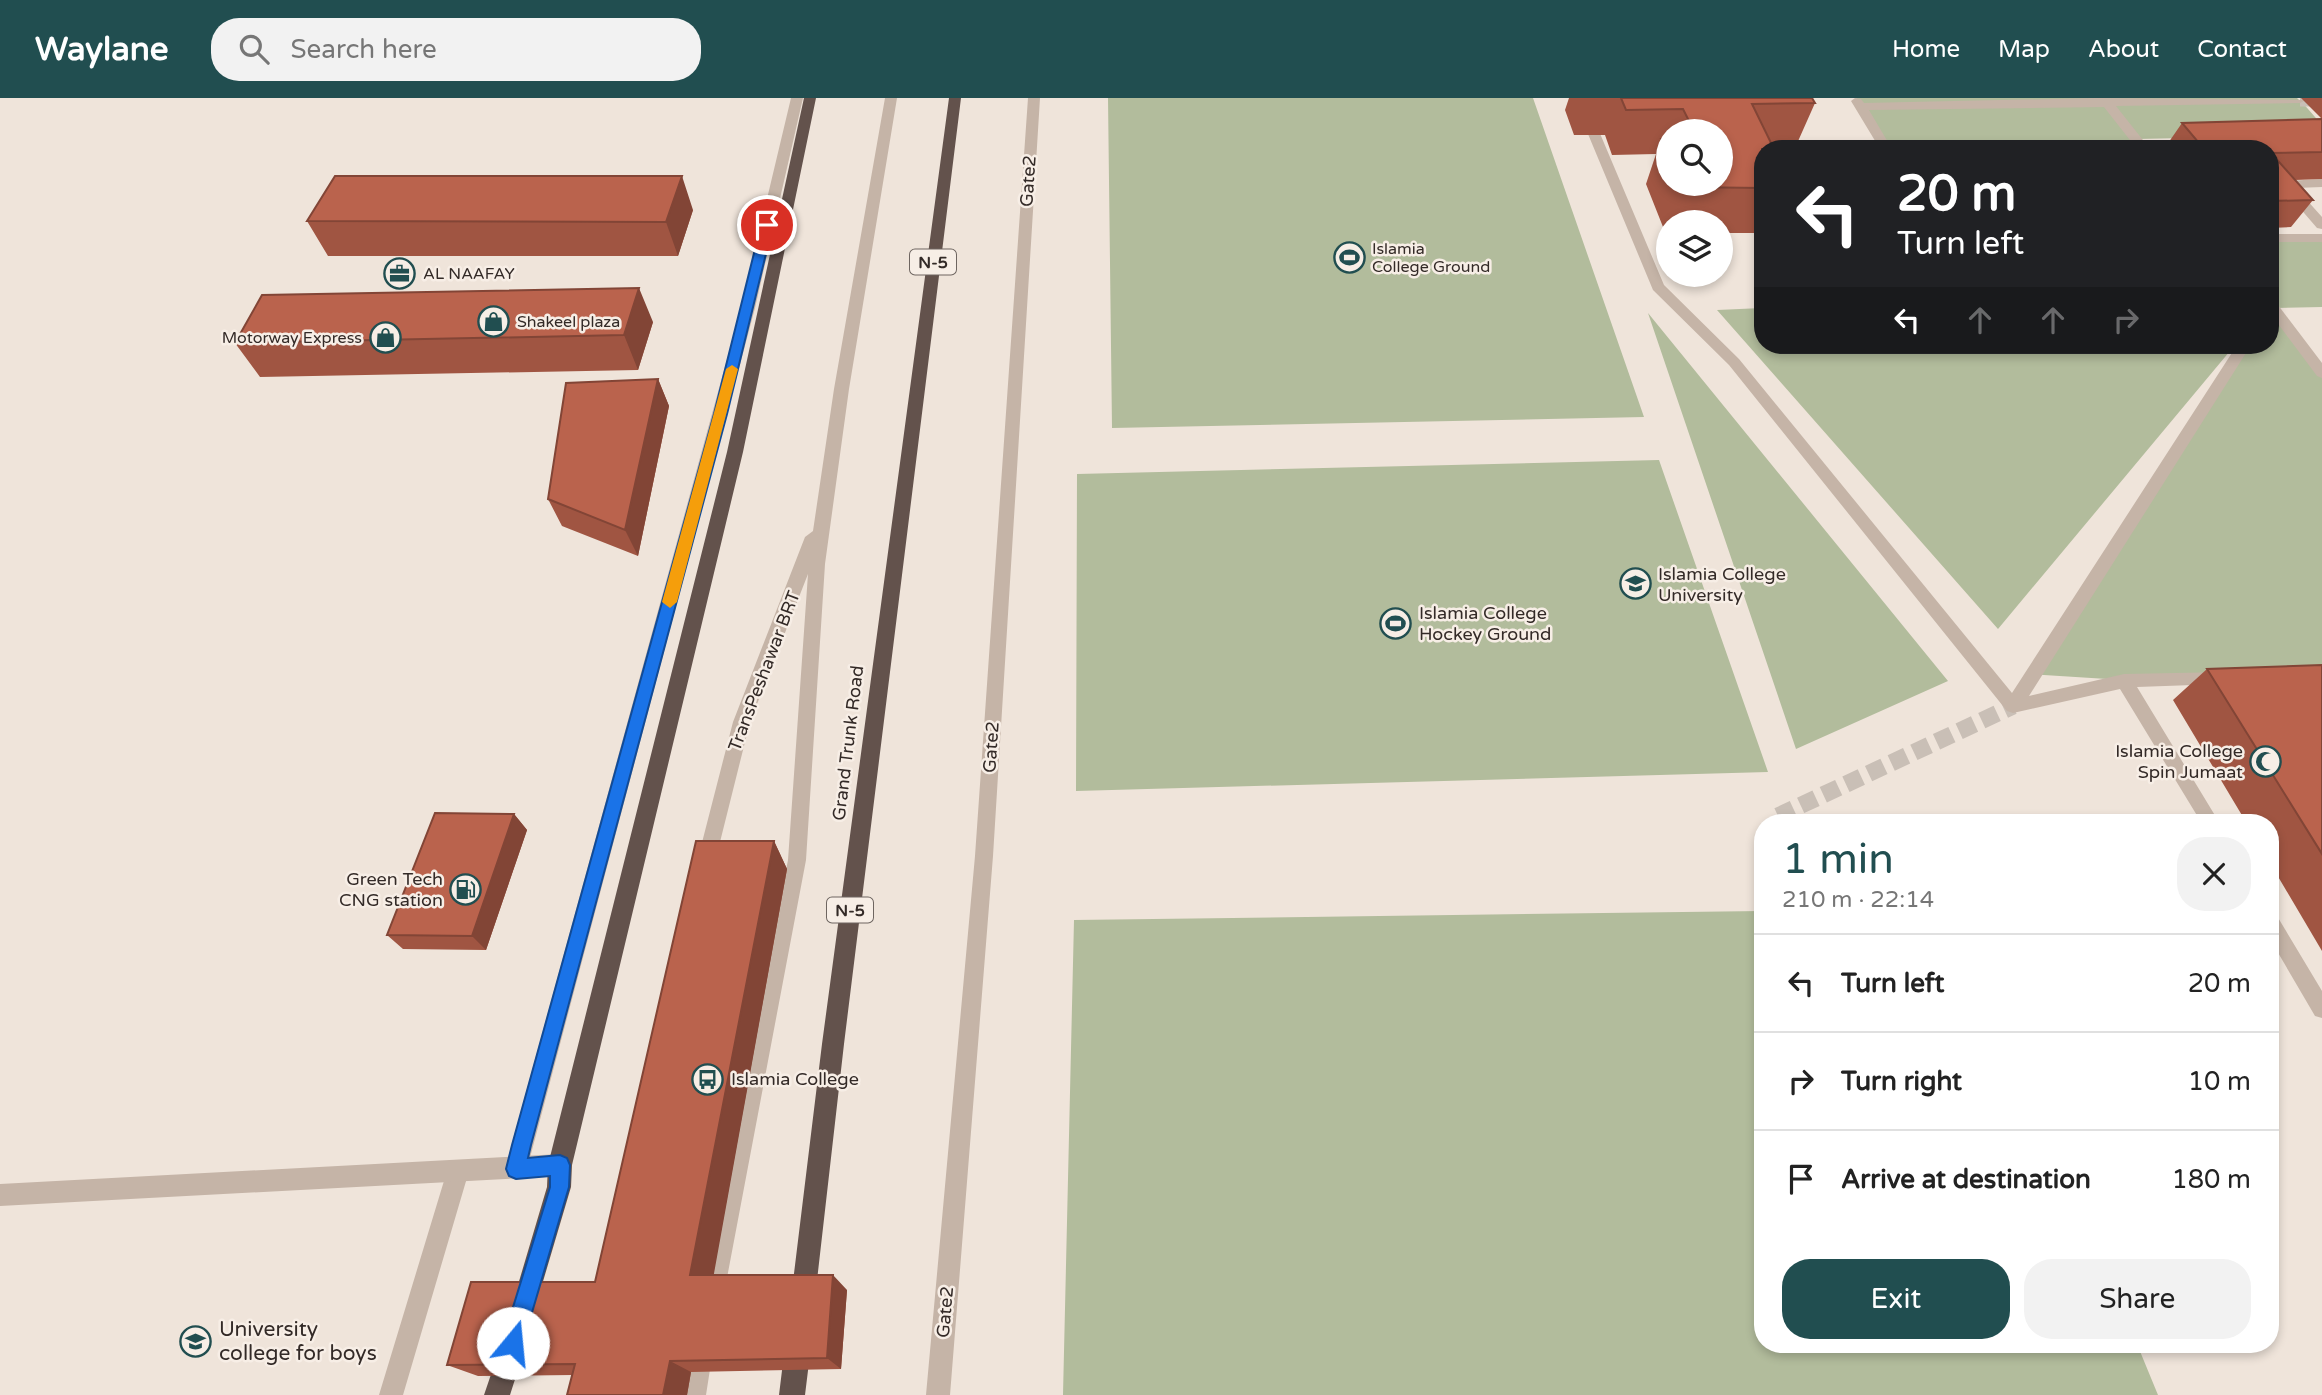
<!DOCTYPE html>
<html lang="en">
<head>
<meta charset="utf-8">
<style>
	body { margin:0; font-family:"Varela Round",sans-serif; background:#f2f2f2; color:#222; height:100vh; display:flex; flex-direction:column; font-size:26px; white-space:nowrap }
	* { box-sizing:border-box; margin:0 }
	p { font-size:23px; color:#767676 }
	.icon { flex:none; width:38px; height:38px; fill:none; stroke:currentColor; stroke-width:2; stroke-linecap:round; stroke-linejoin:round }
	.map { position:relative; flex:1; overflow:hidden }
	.drawer { position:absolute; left:1754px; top:716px; width:525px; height:539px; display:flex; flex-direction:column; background:#fff; border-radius:28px; box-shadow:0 4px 10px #0003 }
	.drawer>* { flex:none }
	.top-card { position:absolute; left:1754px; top:42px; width:525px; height:214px; border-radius:28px; box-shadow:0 4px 10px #0003; background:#202124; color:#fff; overflow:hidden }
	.fabs { position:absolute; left:1656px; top:21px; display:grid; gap:14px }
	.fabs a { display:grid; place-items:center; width:77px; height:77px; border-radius:50%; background:#fff; box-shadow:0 4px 10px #0003; font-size:35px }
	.pin { position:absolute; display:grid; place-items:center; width:60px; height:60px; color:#fff; margin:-30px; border:4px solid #fff; border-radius:50%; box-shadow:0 2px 7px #0007 }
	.me { position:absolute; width:77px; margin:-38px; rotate:17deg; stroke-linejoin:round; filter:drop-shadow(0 0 5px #0008) }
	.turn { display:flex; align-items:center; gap:24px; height:147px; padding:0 28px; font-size:32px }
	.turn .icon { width:91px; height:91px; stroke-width:2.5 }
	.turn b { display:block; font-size:49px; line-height:60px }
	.lanes { display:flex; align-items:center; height:66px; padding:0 28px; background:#0003; justify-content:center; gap:35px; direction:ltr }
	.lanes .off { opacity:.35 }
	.round { display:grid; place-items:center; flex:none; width:74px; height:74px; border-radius:28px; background:#f2f2f2 }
	.headline { display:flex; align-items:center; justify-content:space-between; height:119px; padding:0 28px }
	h1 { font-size:42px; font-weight:600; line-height:52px; color:#214e50 }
	.cta { display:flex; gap:14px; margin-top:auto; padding:14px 28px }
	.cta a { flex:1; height:80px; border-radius:28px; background:#214e50; color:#fff; font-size:28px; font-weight:600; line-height:80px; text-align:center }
	.cta a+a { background:#f2f2f2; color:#222 }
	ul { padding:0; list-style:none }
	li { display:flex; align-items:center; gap:21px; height:98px; padding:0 28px; border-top:2px solid #e0e0e0 }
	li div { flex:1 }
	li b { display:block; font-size:26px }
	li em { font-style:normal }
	header { display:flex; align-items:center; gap:42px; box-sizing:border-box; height:98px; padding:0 35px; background:#214e50; color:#fff }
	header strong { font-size:33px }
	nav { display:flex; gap:38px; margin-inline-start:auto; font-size:24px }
	.search { width:490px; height:63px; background:#f2f2f2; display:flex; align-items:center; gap:18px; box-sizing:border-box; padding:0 24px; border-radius:28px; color:#767676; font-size:26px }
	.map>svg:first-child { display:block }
</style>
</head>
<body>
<header>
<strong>Waylane</strong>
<div class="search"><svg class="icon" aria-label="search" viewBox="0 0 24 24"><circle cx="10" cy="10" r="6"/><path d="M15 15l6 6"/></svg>Search here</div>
<nav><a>Home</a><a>Map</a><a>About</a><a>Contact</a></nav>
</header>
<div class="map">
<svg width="2322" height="1297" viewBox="0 0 2322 1297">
	<rect width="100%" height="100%" fill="#efe4da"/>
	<path fill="#b2bc9c" d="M 1108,0 L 1533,0 L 1644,319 L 1112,330 Z
		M 1856,0 L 2297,0 L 2299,2 L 2253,2 L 2301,3 L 2322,27 L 2322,37 L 2137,41 L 2144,51 L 1886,51 Z
		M 2270,141 L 2322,141 L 2322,209 L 2274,210 L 2322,279 L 2322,570 L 2123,582 L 2029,576 L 2244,247 L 2270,247 Z
		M 1762,210 L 1762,247 L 2235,247 L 1998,531 L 1717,212 Z
		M 1648,215 L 1948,583 L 1796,651 Z
		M 1659,362 L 1768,674 L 1076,693 L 1077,376 Z
		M 1762,813 L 1762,1246 L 2137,1246 L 2158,1297 L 1063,1297 L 1074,822 Z"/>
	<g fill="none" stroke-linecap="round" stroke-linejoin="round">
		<path stroke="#c9bfb6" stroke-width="13" stroke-dasharray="13 6" stroke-linecap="butt" d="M 2300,2 L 2322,2"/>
		<path stroke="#c9bfb6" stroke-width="17" stroke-dasharray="17 8" stroke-linecap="butt" d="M 1778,718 L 2013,608"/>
		<path fill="#c5b4a7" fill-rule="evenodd" d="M 791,0 L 803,0 L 755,210 L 527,1071 L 524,1079 L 516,1082 L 508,1079 L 505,1071 L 741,210 Z
			M 885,0 L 897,0 L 849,291 L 825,466 L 806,762 L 723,1201 L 720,1209 L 712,1212 L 704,1209 L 701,1201 L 788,762 L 808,476 L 750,624 L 715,764 L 713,770 L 706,772 L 699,770 L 697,764 L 733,624 L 805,439 L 813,433 L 834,291 Z
			M 458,1062 L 466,1065 L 469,1073 L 403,1297 L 379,1297 L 447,1073 L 450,1065 Z
			M 702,1241 L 710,1244 L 713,1252 L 706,1297 L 682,1297 L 694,1244 Z"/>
		<path fill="#c5b4a7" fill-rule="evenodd" d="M 1028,0 L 1040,0 L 993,758 L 950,1297 L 926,1297 L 975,758 Z
			M 1573,0 L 1585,0 L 1664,187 L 1739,261 L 2012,595 L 2237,247 L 2251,247 L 2029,598 L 2124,576 L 2227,574 L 2229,579 L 2227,584 L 2221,586 L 2137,589 L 2219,724 L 2201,724 L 2120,591 L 2013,615 L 2007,613 L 1729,267 L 1653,192 Z
			M 1855,0 L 1861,1 L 1864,5 L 2097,0 L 2306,2 L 2300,5 L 2116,8 L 2150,51 L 2137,51 L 2104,9 L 1869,12 L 1892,51 L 1880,51 L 1851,3 Z
			M 2322,81 L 2322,89 L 2296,90 L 2322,119 L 2322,131 L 2317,130 L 2280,87 L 2286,83 Z
			M 2270,136 L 2322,136 L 2322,144 L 2270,144 Z
			M 2270,202 L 2275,203 L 2322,265 L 2322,280 L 2317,278 L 2270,215 Z
			M 2270,815 L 2277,818 L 2322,893 L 2322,920 L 2315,918 L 2270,841 Z
			M 560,1056 L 568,1059 L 571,1067 L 568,1075 L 560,1078 L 0,1108 L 0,1086 Z"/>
		<path fill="#63524c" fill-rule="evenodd" d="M 804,0 L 816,0 L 743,354 L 572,1067 L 571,1089 L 536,1207 L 533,1216 L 524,1219 L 515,1216 L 512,1207 L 547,1089 L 548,1067 L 727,354 Z
			M 949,0 L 961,0 L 844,946 L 815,1200 L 812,1209 L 803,1212 L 794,1209 L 791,1200 L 822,946 Z
			M 798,1235 L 807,1239 L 811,1248 L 805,1297 L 779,1297 L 785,1248 L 789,1239 Z
			M 511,1240 L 520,1244 L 524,1253 L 510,1297 L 484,1297 L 502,1244 Z"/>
	</g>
	<path fill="#a05542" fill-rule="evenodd" d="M 1569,0 L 1812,0 L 1815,5 L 1795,50 L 1762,51 L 1762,135 L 1720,135 L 1720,124 L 1668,124 L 1668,134 L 1665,134 L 1646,86 L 1656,56 L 1612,57 L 1605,37 L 1574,37 L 1565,12 ZM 1668,33 L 1720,33 L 1720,86 L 1668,86 Z
		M 2301,0 L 2322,0 L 2322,81 L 2295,82 L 2313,102 L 2291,129 L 2270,130 L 2270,51 L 2164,51 L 2182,25 L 2322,21 Z
		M 693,112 L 678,158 L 328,158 L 307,123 Z
		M 653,224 L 638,272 L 260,279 L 235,245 Z
		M 658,281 L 669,308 L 638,458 L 562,428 L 548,401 Z
		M 2322,567 L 2322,853 L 2270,765 L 2270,724 L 2246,724 L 2173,602 L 2207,571 Z
		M 514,716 L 527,732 L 486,852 L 403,851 L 387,837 Z
		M 774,743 L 787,771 L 713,1177 L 847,1192 L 841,1271 L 691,1274 L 687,1297 L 567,1297 L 572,1277 L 478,1278 L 447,1267 L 595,1184 Z"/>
	<path fill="#824536" d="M 682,78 L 693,112 L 678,158 L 666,124 Z
		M 639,190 L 653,224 L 638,272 L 624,237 Z
		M 658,281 L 669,308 L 638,458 L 625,432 Z
		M 514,716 L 527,732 L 486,852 L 472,838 Z
		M 774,743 L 787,771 L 711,1192 L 690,1177 Z
		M 833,1177 L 847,1192 L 841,1271 L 827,1260 Z
		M 670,1263 L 691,1274 L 687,1297 L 663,1297 Z"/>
	<path fill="#ba634d" stroke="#824536" stroke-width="2" d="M 1621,0 L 1812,0 L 1815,5 L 1752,6 L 1774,51 L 1762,51 L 1762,90 L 1681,89 L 1680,86 L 1720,86 L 1720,33 L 1694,33 L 1683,11 L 1626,12 Z
		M 2322,21 L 2322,54 L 2271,55 L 2313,102 L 2270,103 L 2270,51 L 2204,51 L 2182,25 Z
		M 1668,40 L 1668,56 L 1661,41 Z
		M 335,78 L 682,78 L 666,124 L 307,123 Z
		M 639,190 L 624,237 L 235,245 L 262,197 Z
		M 658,281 L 625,432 L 548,401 L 566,285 Z
		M 2322,567 L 2322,756 L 2207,571 Z
		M 435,715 L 514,716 L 472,838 L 387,837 Z
		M 696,743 L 774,743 L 690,1177 L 833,1177 L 827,1260 L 670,1263 L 663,1297 L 567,1297 L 575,1266 L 447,1267 L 471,1184 L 595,1184 Z"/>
	<path fill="#1a73e8" stroke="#114b97" stroke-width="2" d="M 767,124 L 773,127 L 727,316 L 531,1047 L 528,1060 L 560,1057 L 567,1060 L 570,1067 L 569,1089 L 523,1245 L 520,1253 L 513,1256 L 506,1253 L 502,1245 L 550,1089 L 550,1078 L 516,1081 L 509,1078 L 506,1071 L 512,1047 L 714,316 L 761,127 Z"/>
	<path fill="#f59e0b" d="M 732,267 L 738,271 L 677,504 L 670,510 L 662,504 L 726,271 Z"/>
	<defs>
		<symbol id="stadium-ring" viewBox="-11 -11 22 22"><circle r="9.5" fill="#f7eee6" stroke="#214e50" stroke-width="1.5"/><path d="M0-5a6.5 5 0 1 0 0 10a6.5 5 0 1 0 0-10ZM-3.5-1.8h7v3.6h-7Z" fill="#214e50"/></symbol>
		<symbol id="office-ring" viewBox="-11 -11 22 22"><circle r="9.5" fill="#f7eee6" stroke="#214e50" stroke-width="1.5"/><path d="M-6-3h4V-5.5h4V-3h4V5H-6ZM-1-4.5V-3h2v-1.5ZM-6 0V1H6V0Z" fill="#214e50"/></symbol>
		<symbol id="shop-ring" viewBox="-11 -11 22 22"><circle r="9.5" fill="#f7eee6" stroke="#214e50" stroke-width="1.5"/><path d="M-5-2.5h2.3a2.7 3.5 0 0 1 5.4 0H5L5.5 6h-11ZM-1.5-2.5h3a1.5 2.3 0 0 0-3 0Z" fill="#214e50"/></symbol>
		<symbol id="university-ring" viewBox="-11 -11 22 22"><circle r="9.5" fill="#f7eee6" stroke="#214e50" stroke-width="1.5"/><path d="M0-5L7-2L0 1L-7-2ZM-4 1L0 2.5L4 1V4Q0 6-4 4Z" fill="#214e50"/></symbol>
		<symbol id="mosque-ring" viewBox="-11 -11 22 22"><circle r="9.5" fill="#f7eee6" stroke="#214e50" stroke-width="1.5"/><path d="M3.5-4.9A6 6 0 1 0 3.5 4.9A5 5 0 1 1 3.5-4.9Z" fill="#214e50"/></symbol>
		<symbol id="fuel-ring" viewBox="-11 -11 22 22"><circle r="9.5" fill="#f7eee6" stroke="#214e50" stroke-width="1.5"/><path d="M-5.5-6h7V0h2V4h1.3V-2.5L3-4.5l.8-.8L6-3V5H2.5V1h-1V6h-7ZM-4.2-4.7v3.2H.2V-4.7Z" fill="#214e50"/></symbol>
		<symbol id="bus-ring" viewBox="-11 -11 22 22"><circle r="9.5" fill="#f7eee6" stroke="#214e50" stroke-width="1.5"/><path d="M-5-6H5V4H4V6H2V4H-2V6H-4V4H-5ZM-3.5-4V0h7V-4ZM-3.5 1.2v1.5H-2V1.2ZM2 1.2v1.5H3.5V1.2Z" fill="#214e50"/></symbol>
	</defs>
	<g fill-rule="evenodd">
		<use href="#stadium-ring" x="1332" y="142" width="35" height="35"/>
		<use href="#office-ring" x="382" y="158" width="35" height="35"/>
		<use href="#shop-ring" x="476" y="206" width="35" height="35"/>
		<use href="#shop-ring" x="368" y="222" width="35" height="35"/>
		<use href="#university-ring" x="1618" y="468" width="35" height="35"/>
		<use href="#stadium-ring" x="1378" y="508" width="35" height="35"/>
		<use href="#mosque-ring" x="2248" y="646" width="35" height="35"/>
		<use href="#fuel-ring" x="448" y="774" width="35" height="35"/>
		<use href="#bus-ring" x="690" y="964" width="35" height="35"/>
		<use href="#university-ring" x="178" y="1226" width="35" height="35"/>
	</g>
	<g text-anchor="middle" stroke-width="5" stroke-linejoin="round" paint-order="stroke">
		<g font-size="16" fill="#332a27" stroke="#f7eee6" text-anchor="start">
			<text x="1372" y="156">Islamia<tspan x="1372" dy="18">College Ground</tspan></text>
			<text x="423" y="181">AL NAAFAY</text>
			<text x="517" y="229">Shakeel plaza</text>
			<text x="362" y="245" text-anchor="end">Motorway Express</text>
		</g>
		<g fill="#f7eee6" stroke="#6e6560" stroke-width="2">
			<rect x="910" y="151.5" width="46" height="25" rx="5"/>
			<rect x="827" y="799.5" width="46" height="25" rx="5"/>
		</g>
		<g font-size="16" font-weight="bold" fill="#332a27">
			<text x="933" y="170">N-5</text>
			<text x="850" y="818">N-5</text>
		</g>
		<g font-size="18" fill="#332a27" stroke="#f7eee6">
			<text transform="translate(1028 83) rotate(-86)" y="6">Gate2</text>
			<text transform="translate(764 573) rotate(-69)" y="6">TransPeshawar BRT</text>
			<text transform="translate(848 645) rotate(-83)" y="6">Grand Trunk Road</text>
			<text transform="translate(991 649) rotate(-86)" y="6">Gate2</text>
			<text transform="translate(945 1214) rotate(-85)" y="6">Gate2</text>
		</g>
		<g font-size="18" fill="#332a27" stroke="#f7eee6" text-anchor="start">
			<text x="1658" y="482">Islamia College<tspan x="1658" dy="21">University</tspan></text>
			<text x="1419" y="521">Islamia College<tspan x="1419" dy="21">Hockey Ground</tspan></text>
			<text x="2243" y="659" text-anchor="end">Islamia College<tspan x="2243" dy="21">Spin Jumaat</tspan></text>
			<text x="443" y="787" text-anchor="end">Green Tech<tspan x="443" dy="21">CNG station</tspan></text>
			<text x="731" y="987">Islamia College</text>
		</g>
		<g font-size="21" fill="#332a27" stroke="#f7eee6" text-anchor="start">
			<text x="219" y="1238">University<tspan x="219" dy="24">college for boys</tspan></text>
		</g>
	</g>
</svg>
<div class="fabs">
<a><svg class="icon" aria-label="search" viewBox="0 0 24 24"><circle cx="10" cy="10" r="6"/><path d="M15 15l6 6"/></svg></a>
<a><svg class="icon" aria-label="layers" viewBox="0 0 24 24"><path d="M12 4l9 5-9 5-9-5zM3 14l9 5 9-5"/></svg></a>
</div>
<div class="pin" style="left:767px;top:127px;background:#d93025"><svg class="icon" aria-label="arrive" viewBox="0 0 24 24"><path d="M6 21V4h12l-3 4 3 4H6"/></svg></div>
<svg class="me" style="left:513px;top:1245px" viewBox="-20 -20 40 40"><circle r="19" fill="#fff"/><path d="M0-13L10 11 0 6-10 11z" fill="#1a73e8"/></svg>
<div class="top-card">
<div class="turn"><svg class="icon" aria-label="left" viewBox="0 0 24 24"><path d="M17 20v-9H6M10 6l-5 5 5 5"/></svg><div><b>20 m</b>Turn left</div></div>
<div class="lanes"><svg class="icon" aria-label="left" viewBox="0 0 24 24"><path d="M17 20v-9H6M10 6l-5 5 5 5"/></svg><svg class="icon off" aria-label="ahead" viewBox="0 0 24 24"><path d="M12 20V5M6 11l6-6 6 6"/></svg><svg class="icon off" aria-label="ahead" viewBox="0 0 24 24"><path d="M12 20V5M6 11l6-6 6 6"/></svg><svg class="icon off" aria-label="right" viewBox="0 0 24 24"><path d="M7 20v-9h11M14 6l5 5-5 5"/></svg></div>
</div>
<section class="drawer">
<div class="headline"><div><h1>1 min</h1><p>210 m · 22:14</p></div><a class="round"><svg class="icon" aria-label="close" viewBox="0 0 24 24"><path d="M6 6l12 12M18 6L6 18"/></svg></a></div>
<ul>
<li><svg class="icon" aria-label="left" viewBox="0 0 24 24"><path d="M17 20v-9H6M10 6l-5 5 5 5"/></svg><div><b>Turn left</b></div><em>20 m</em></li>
<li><svg class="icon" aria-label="right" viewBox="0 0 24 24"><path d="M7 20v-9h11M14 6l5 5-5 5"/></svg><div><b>Turn right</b></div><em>10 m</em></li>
<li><svg class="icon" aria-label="arrive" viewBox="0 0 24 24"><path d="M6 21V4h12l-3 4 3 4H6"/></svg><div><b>Arrive at destination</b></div><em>180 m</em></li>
</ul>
<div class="cta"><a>Exit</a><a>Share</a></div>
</section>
</div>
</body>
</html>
